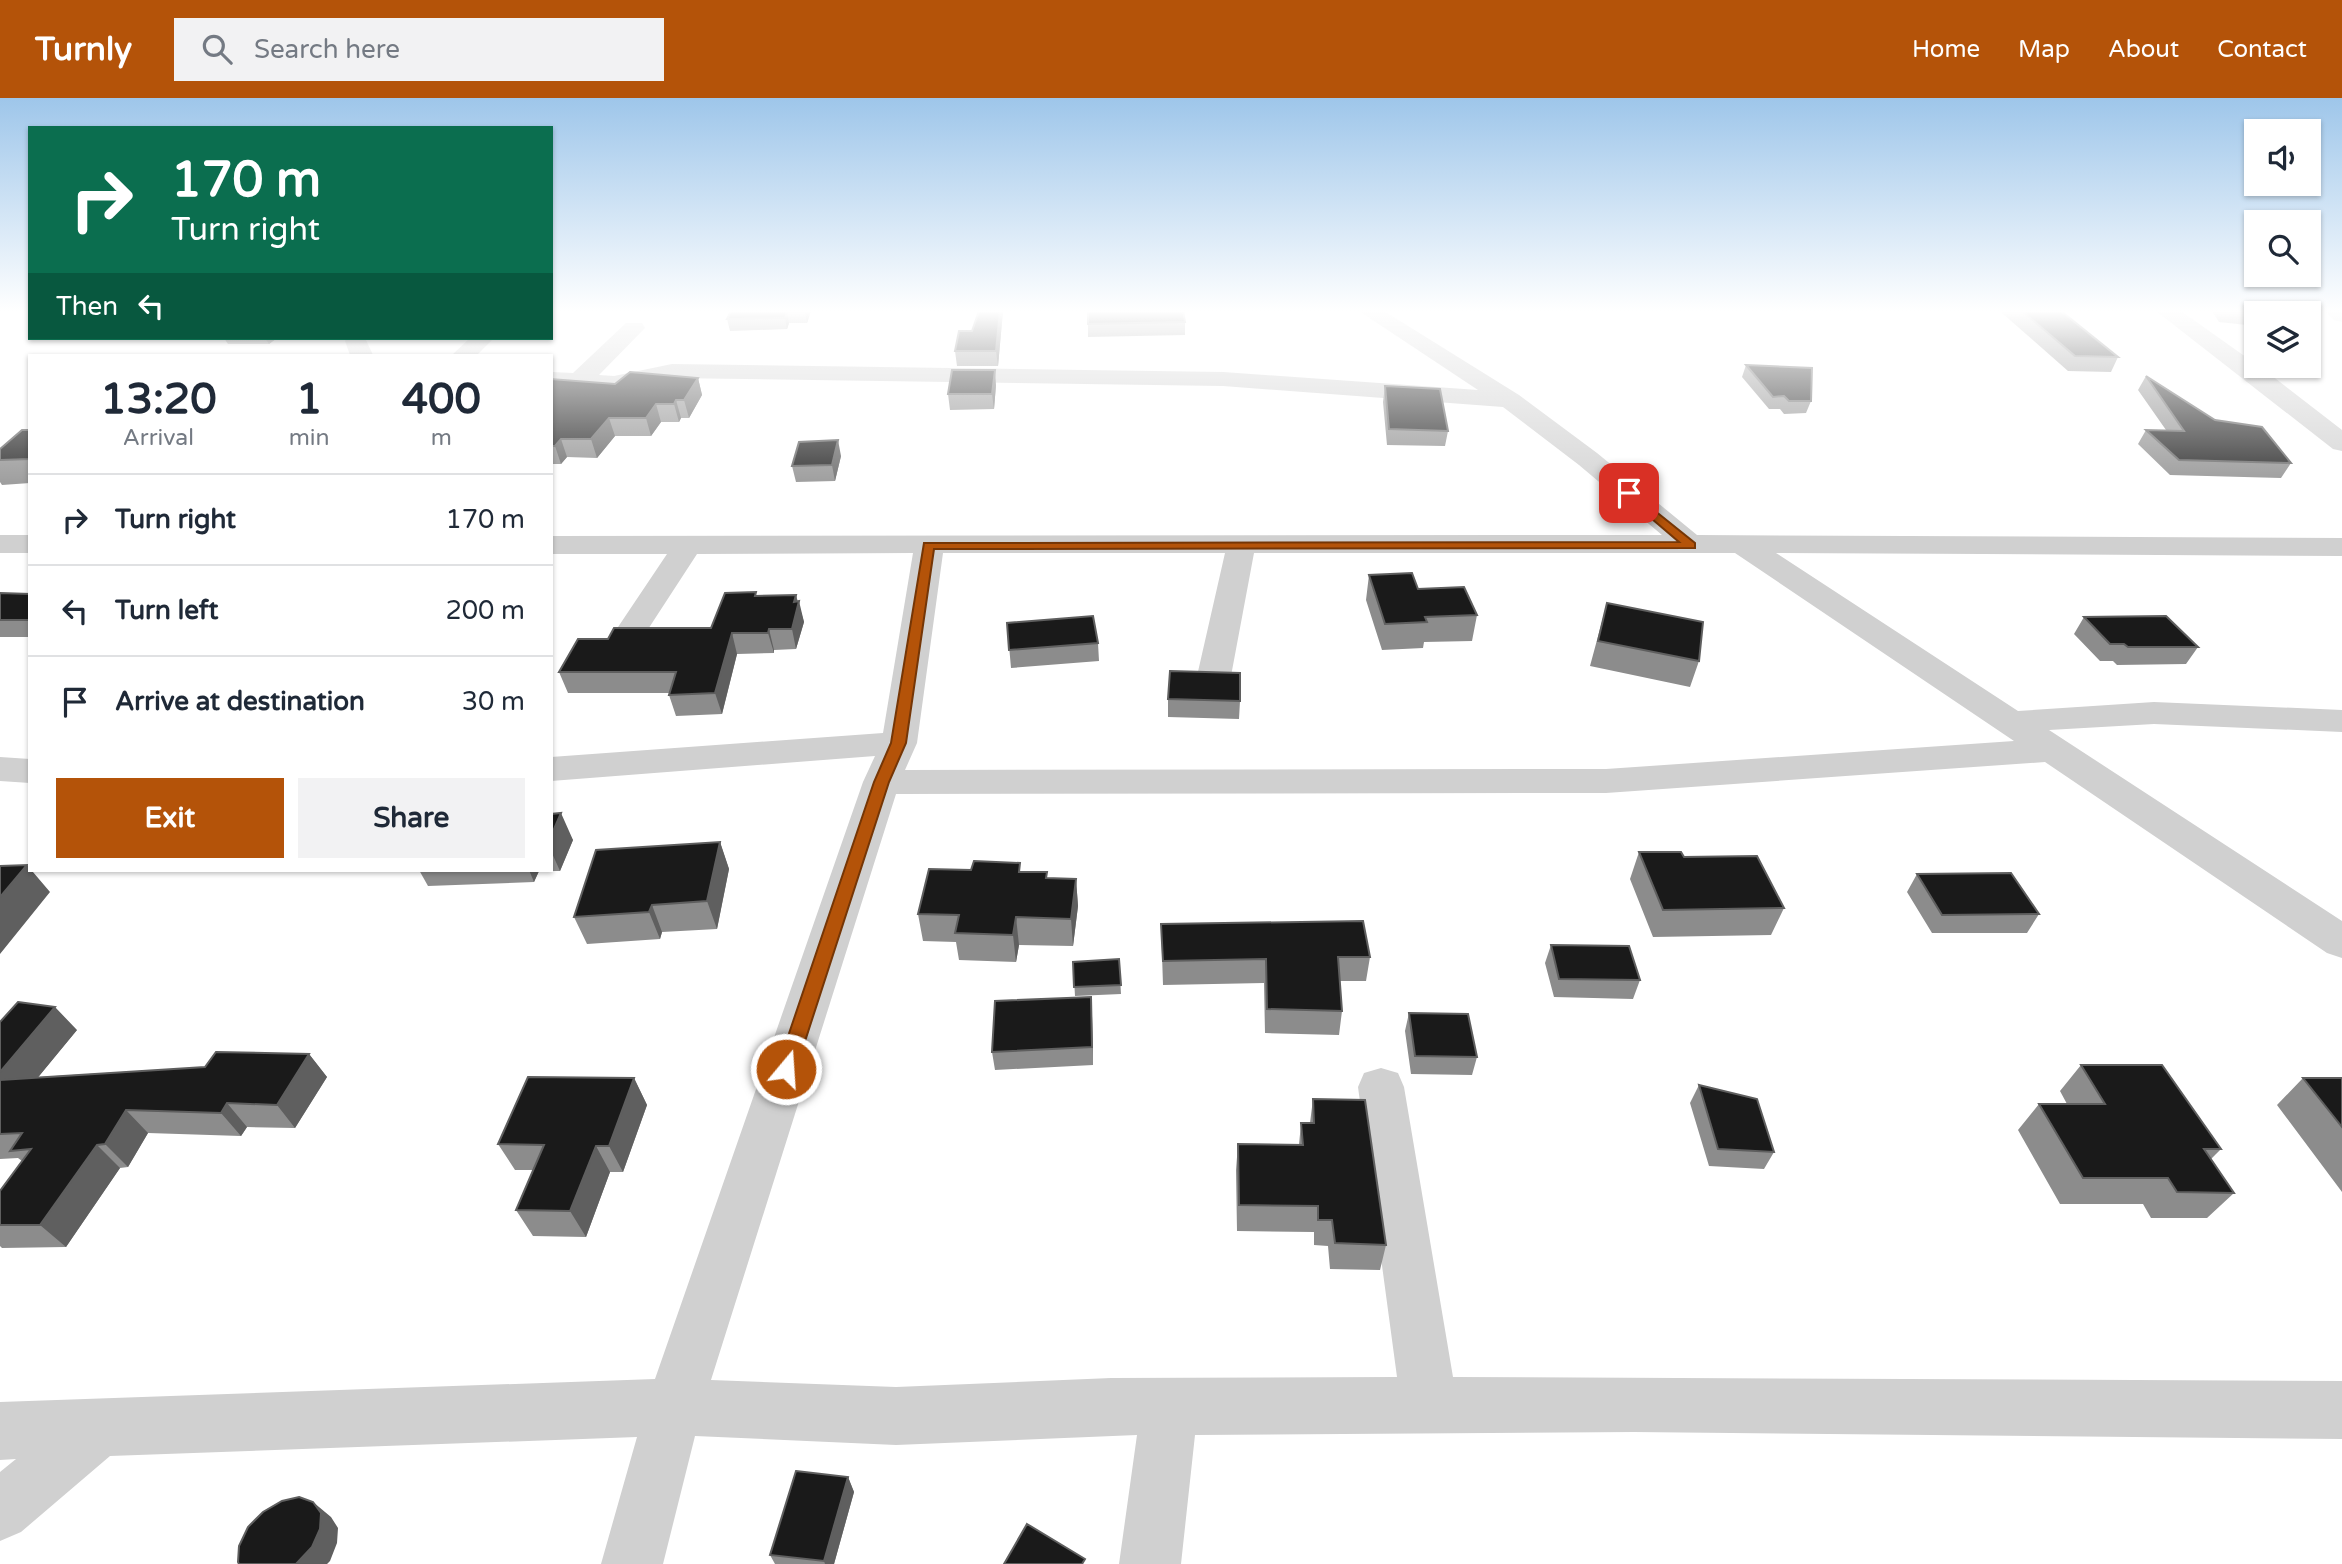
<!DOCTYPE html>
<html lang="en">
<head>
<meta charset="utf-8">
<style>
	body { margin:0; font-family:"Varela Round",sans-serif; background:#f2f2f3; color:#1f2937; height:100vh; display:flex; flex-direction:column; font-size:26px; white-space:nowrap }
	* { box-sizing:border-box; margin:0 }
	p { font-size:23px; color:#747a83 }
	.icon { flex:none; width:38px; height:38px; fill:none; stroke:currentColor; stroke-width:2; stroke-linecap:round; stroke-linejoin:round }
	.map { position:relative; flex:1; overflow:hidden }
	.panel { position:absolute; left:28px; top:256px; width:525px; height:518px; display:flex; flex-direction:column; background:#fff; border-radius:0px; box-shadow:0 2px 5px #0004 }
	.panel>* { flex:none }
	.hud { position:absolute; left:28px; top:28px; width:525px; height:214px; border-radius:0px; box-shadow:0 2px 5px #0004; background:#0b6e4f; color:#fff; overflow:hidden }
	.buttons { position:absolute; left:2244px; top:21px; display:grid; gap:14px }
	.buttons a { display:grid; place-items:center; width:77px; height:77px; border-radius:0px; background:#fff; box-shadow:0 2px 5px #0004; font-size:35px }
	.pin { position:absolute; display:grid; place-items:center; width:60px; height:60px; color:#fff; margin:-30px; border-radius:14px; box-shadow:0 4px 10px #0006 }
	.me { position:absolute; width:77px; margin:-38px; rotate:18deg; stroke-linejoin:round; filter:drop-shadow(0 0 5px #0008) }
	.turn { display:flex; align-items:center; gap:24px; height:147px; padding:0 28px; font-size:32px }
	.turn .icon { width:91px; height:91px; stroke-width:2.5 }
	.turn b { display:block; font-size:49px; line-height:60px }
	.then { display:flex; align-items:center; height:66px; padding:0 28px; background:#0003; gap:14px; font-size:26px }
	.eta { display:flex; justify-content:space-evenly; align-items:center; height:119px; text-align:center }
	.eta b { font-size:42px; font-weight:700; line-height:49px }
	.cta { display:flex; gap:14px; margin-top:auto; padding:14px 28px }
	.cta a { flex:1; height:80px; border-radius:0px; background:#b45309; color:#fff; font-size:28px; font-weight:700; line-height:80px; text-align:center }
	.cta a+a { background:#f2f2f3; color:#1f2937 }
	ul { padding:0; list-style:none }
	li { display:flex; align-items:center; gap:21px; height:91px; padding:0 28px; border-top:2px solid #e0e1e3 }
	li div { flex:1 }
	li b { display:block; font-size:26px }
	li em { font-style:normal }
	header { display:flex; align-items:center; gap:42px; box-sizing:border-box; height:98px; padding:0 35px; background:#b45309; color:#fff }
	header strong { font-size:33px }
	nav { display:flex; gap:38px; margin-inline-start:auto; font-size:24px }
	.search { width:490px; height:63px; background:#f2f2f3; display:flex; align-items:center; gap:18px; box-sizing:border-box; padding:0 24px; border-radius:0px; color:#747a83; font-size:26px }
	.map>svg:first-child { display:block }
</style>
</head>
<body>
<header>
<strong>Turnly</strong>
<div class="search"><svg class="icon" aria-label="search" viewBox="0 0 24 24"><circle cx="10" cy="10" r="6"/><path d="M15 15l6 6"/></svg>Search here</div>
<nav><a>Home</a><a>Map</a><a>About</a><a>Contact</a></nav>
</header>
<div class="map">
<svg width="2342" height="1466" viewBox="0 0 2342 1466">
	<rect width="100%" height="100%" fill="#fff"/>
	<g fill="none" stroke-linecap="round" stroke-linejoin="round">
		<path fill="#d0d0d0" fill-rule="evenodd" d="M 1359,213 L 1384,213 L 1519,297 L 1597,355 L 1697,437 L 2342,440 L 2342,458 L 1776,455 L 2018,613 L 2154,604 L 2342,612 L 2342,634 L 2154,626 L 2049,632 L 2342,823 L 2342,860 L 2327,855 L 2045,664 L 1606,695 L 896,696 L 711,1282 L 896,1289 L 1111,1280 L 1397,1279 L 1358,989 L 1364,975 L 1381,970 L 1398,975 L 1404,989 L 1453,1279 L 2342,1283 L 2342,1341 L 1634,1334 L 1195,1337 L 1181,1466 L 1119,1466 L 1137,1337 L 896,1347 L 695,1338 L 663,1466 L 601,1466 L 637,1339 L 110,1358 L 21,1434 L 0,1443 L 0,1374 L 16,1361 L 0,1362 L 0,1304 L 655,1281 L 863,684 L 875,658 L 551,683 L 551,659 L 883,635 L 913,455 L 697,456 L 641,542 L 630,545 L 619,542 L 614,535 L 667,456 L 551,456 L 551,438 L 1662,437 L 1579,367 L 1503,309 L 1223,288 L 672,280 L 614,292 L 551,288 L 551,274 L 573,275 L 626,225 L 642,225 L 645,230 L 599,277 L 614,278 L 672,266 L 1223,274 L 1478,292 ZM 943,455 L 1225,455 L 1197,578 L 1202,585 L 1214,588 L 1226,585 L 1231,578 L 1254,455 L 1735,455 L 2014,643 L 1606,671 L 905,672 L 917,645 Z
			M 2156,213 L 2181,213 L 2267,274 L 2342,332 L 2342,353 L 2333,351 Z
			M 2325,213 L 2342,213 L 2342,224 L 2334,222 Z
			M 347,240 L 365,240 L 373,257 L 350,257 L 345,243 Z
			M 470,240 L 494,240 L 477,257 L 452,257 Z
			M 0,437 L 30,437 L 30,455 L 0,455 Z
			M 0,659 L 30,661 L 30,685 L 0,683 Z"/>
	</g>
	<path fill="#8c8c8c" d="M 731,213 L 811,213 L 807,225 L 789,225 L 787,231 L 730,233 L 727,221 Z
		M 1003,213 L 998,268 L 957,268 L 955,253 L 972,233 Z
		M 1088,213 L 1185,224 L 1185,237 L 1088,239 Z
		M 2003,213 L 2061,213 L 2118,259 L 2111,274 L 2068,273 L 2002,215 Z
		M 2212,213 L 2276,213 L 2278,215 L 2256,215 L 2256,228 L 2219,224 Z
		M 224,240 L 277,240 L 269,246 L 228,246 Z
		M 1746,267 L 1811,303 L 1806,315 L 1784,316 L 1780,311 L 1769,311 L 1742,279 Z
		M 2146,278 L 2215,322 L 2291,365 L 2281,380 L 2170,377 L 2138,346 L 2146,332 L 2166,332 L 2138,292 Z
		M 698,280 L 702,297 L 689,320 L 681,320 L 679,324 L 661,324 L 651,338 L 615,338 L 597,360 L 567,359 L 561,366 L 552,366 L 551,367 L 551,281 L 615,286 Z
		M 996,287 L 994,311 L 950,312 L 948,296 Z
		M 1385,288 L 1448,333 L 1445,348 L 1387,347 L 1383,304 Z
		M 30,332 L 30,385 L 2,387 L 0,384 L 0,351 Z
		M 841,358 L 835,383 L 796,384 L 792,368 Z
		M 1369,477 L 1418,491 L 1477,517 L 1472,543 L 1424,544 L 1423,550 L 1382,552 L 1366,502 Z
		M 0,495 L 30,496 L 30,539 L 0,539 Z
		M 796,497 L 804,524 L 796,551 L 774,552 L 774,555 L 737,556 L 722,616 L 676,618 L 669,597 L 669,595 L 568,595 L 559,574 L 608,541 L 711,530 L 757,498 Z
		M 1607,505 L 1699,563 L 1690,589 L 1590,568 Z
		M 2084,519 L 2198,549 L 2186,566 L 2117,567 L 2113,563 L 2100,563 L 2074,536 Z
		M 1007,525 L 1098,545 L 1099,563 L 1011,570 Z
		M 1168,601 L 1240,603 L 1239,621 L 1168,619 Z
		M 551,716 L 573,742 L 560,773 L 539,773 L 534,784 L 428,788 L 419,772 L 551,772 Z
		M 720,744 L 729,771 L 717,831 L 662,834 L 660,841 L 587,846 L 574,819 Z
		M 1639,754 L 1684,759 L 1784,810 L 1771,837 L 1653,839 L 1630,781 Z
		M 1021,774 L 1047,774 L 1047,780 L 1076,781 L 1078,808 L 1073,848 L 1019,847 L 1016,864 L 959,862 L 956,844 L 923,843 L 918,816 Z
		M 1917,776 L 2039,816 L 2027,835 L 1932,835 L 1907,794 Z
		M 1161,826 L 1370,859 L 1366,883 L 1340,883 L 1342,913 L 1339,937 L 1265,935 L 1264,885 L 1163,887 Z
		M 1551,847 L 1640,882 L 1633,901 L 1554,899 L 1545,865 Z
		M 1119,861 L 1121,896 L 1075,898 L 1073,864 Z
		M 1409,915 L 1477,959 L 1472,977 L 1411,976 L 1405,933 Z
		M 1092,918 L 1093,967 L 995,972 L 992,954 Z
		M 0,924 L 77,932 L 38,979 L 205,969 L 309,956 L 327,979 L 295,1030 L 247,1029 L 241,1038 L 148,1035 L 128,1069 L 120,1070 L 66,1149 L 2,1150 L 0,1148 L 0,1093 L 22,1063 L 18,1060 L 0,1061 Z
		M 2081,967 L 2221,1051 L 2211,1061 L 2234,1095 L 2207,1120 L 2151,1120 L 2143,1106 L 2060,1106 L 2018,1032 L 2039,1006 L 2067,1006 L 2060,993 Z
		M 634,980 L 647,1007 L 623,1074 L 610,1074 L 586,1139 L 533,1138 L 516,1112 L 533,1072 L 515,1072 L 498,1046 Z
		M 2303,980 L 2342,980 L 2342,1094 L 2277,1007 Z
		M 1699,987 L 1774,1054 L 1764,1071 L 1709,1068 L 1690,1005 Z
		M 1313,1001 L 1386,1147 L 1380,1172 L 1330,1171 L 1328,1148 L 1314,1147 L 1314,1134 L 1237,1133 L 1236,1072 L 1238,1046 L 1299,1047 L 1301,1025 L 1310,1025 Z
		M 848,1379 L 854,1394 L 834,1466 L 775,1466 L 770,1457 Z"/>
	<path fill="#5f5f5f" d="M 805,213 L 811,213 L 807,225 Z
		M 1000,213 L 1003,213 L 998,268 L 996,253 Z
		M 787,214 L 789,225 L 787,231 L 785,220 Z
		M 265,240 L 277,240 L 269,246 Z
		M 995,272 L 996,287 L 994,311 L 992,296 Z
		M 698,280 L 702,297 L 689,320 L 684,302 Z
		M 676,302 L 681,320 L 679,324 L 674,306 Z
		M 656,306 L 661,324 L 651,338 L 646,320 Z
		M 609,320 L 615,338 L 597,360 L 591,341 Z
		M 561,341 L 567,359 L 561,366 L 555,348 Z
		M 838,342 L 841,358 L 835,383 L 832,367 Z
		M 796,497 L 798,507 L 799,503 L 804,524 L 796,551 L 792,531 L 794,504 Z
		M 769,531 L 774,552 L 774,555 L 768,535 Z
		M 732,535 L 737,556 L 722,616 L 715,595 Z
		M 561,715 L 573,742 L 560,773 L 551,753 L 551,738 Z
		M 720,744 L 729,771 L 717,831 L 707,803 Z
		M 27,767 L 50,794 L 0,856 L 0,799 Z
		M 529,772 L 538,772 L 539,773 L 534,784 Z
		M 1076,781 L 1078,808 L 1073,848 L 1071,821 Z
		M 652,807 L 662,834 L 660,841 L 649,814 Z
		M 1016,819 L 1019,847 L 1016,864 L 1013,837 Z
		M 1091,899 L 1092,918 L 1093,967 L 1092,949 Z
		M 55,909 L 77,932 L 17,1005 L 0,989 L 0,974 Z
		M 309,956 L 327,979 L 295,1030 L 277,1007 Z
		M 634,980 L 647,1007 L 623,1074 L 609,1048 Z
		M 227,1005 L 247,1029 L 241,1038 L 221,1015 Z
		M 126,1012 L 148,1035 L 128,1069 L 105,1046 Z
		M 97,1047 L 120,1070 L 66,1149 L 40,1127 Z
		M 596,1048 L 610,1074 L 586,1139 L 570,1113 Z
		M 848,1379 L 854,1394 L 834,1466 L 825,1466 L 824,1463 Z
		M 313,1404 L 331,1419 L 338,1430 L 337,1445 L 330,1463 L 327,1466 L 296,1466 Z"/>
	<path fill="#1a1a1a" stroke="#5f5f5f" stroke-width="2" d="M 731,213 L 805,213 L 787,214 L 785,220 L 727,221 Z
		M 979,213 L 1000,213 L 996,253 L 955,253 L 959,233 L 972,233 Z
		M 1088,213 L 1183,213 L 1185,224 L 1088,226 Z
		M 2022,213 L 2061,213 L 2118,259 L 2075,258 Z
		M 2253,213 L 2276,213 L 2278,215 Z
		M 1746,267 L 1812,270 L 1811,303 L 1789,303 L 1784,298 L 1773,299 Z
		M 952,272 L 995,272 L 992,296 L 948,296 Z
		M 630,274 L 698,280 L 684,302 L 676,302 L 674,306 L 656,306 L 646,320 L 609,320 L 591,341 L 561,341 L 555,348 L 551,348 L 551,281 L 615,286 Z
		M 2146,278 L 2215,322 L 2262,329 L 2291,365 L 2179,362 L 2146,332 L 2184,333 Z
		M 1385,288 L 1440,291 L 1448,333 L 1389,331 Z
		M 22,332 L 30,332 L 30,361 L 0,362 L 0,351 Z
		M 838,342 L 832,367 L 792,368 L 799,344 Z
		M 1412,475 L 1418,491 L 1464,489 L 1477,517 L 1425,519 L 1427,524 L 1385,526 L 1369,477 Z
		M 756,494 L 755,498 L 796,497 L 794,504 L 799,503 L 792,531 L 769,531 L 768,535 L 732,535 L 715,595 L 669,597 L 676,574 L 559,574 L 578,541 L 608,541 L 614,530 L 711,530 L 725,495 Z
		M 0,495 L 30,496 L 30,522 L 0,522 Z
		M 1607,505 L 1703,524 L 1699,563 L 1598,543 Z
		M 1093,518 L 1098,545 L 1009,552 L 1007,525 Z
		M 2166,518 L 2198,549 L 2128,549 L 2124,546 L 2110,546 L 2084,519 Z
		M 1170,573 L 1240,575 L 1240,603 L 1168,601 Z
		M 561,715 L 551,738 L 551,716 Z
		M 720,744 L 707,803 L 652,807 L 649,814 L 574,819 L 596,752 Z
		M 1639,754 L 1681,754 L 1684,759 L 1757,758 L 1784,810 L 1663,812 Z
		M 974,763 L 1020,765 L 1019,774 L 1047,774 L 1046,780 L 1076,781 L 1071,821 L 1016,819 L 1013,837 L 955,835 L 959,817 L 918,816 L 929,771 L 971,772 Z
		M 27,767 L 0,799 L 0,768 Z
		M 2011,775 L 2039,816 L 1942,817 L 1917,776 Z
		M 1363,823 L 1370,859 L 1338,859 L 1342,913 L 1267,911 L 1266,861 L 1163,863 L 1161,826 Z
		M 1551,847 L 1629,848 L 1640,882 L 1559,881 Z
		M 1119,861 L 1121,887 L 1074,889 L 1073,864 Z
		M 1091,899 L 1092,949 L 992,954 L 995,903 Z
		M 18,904 L 55,909 L 0,974 L 0,924 Z
		M 1409,915 L 1468,916 L 1477,959 L 1415,958 Z
		M 216,954 L 309,956 L 277,1007 L 227,1005 L 221,1015 L 126,1012 L 105,1046 L 97,1047 L 40,1127 L 0,1127 L 0,1093 L 31,1051 L 10,1053 L 22,1035 L 0,1036 L 0,982 L 205,969 Z
		M 2081,967 L 2162,967 L 2221,1051 L 2204,1051 L 2234,1095 L 2177,1094 L 2168,1080 L 2083,1080 L 2039,1006 L 2105,1006 Z
		M 528,979 L 634,980 L 609,1048 L 596,1048 L 570,1113 L 516,1112 L 544,1047 L 498,1046 Z
		M 2303,980 L 2342,980 L 2342,1029 Z
		M 1699,987 L 1757,1001 L 1774,1054 L 1718,1051 Z
		M 1313,1001 L 1365,1002 L 1386,1147 L 1335,1145 L 1332,1122 L 1318,1122 L 1318,1108 L 1239,1107 L 1238,1046 L 1303,1047 L 1301,1025 L 1314,1025 Z
		M 796,1373 L 848,1379 L 824,1463 L 770,1457 Z
		M 299,1399 L 313,1404 L 321,1415 L 320,1431 L 312,1449 L 296,1466 L 239,1466 L 238,1464 L 239,1448 L 248,1429 L 263,1414 L 282,1403 Z
		M 1027,1426 L 1085,1461 L 1082,1466 L 1004,1466 Z"/>
	<linearGradient id="sky" x2="0" y2="1"><stop stop-color="#9ec6ea"/><stop offset="0.51" stop-color="#fff"/><stop offset="1" stop-color="#fff" stop-opacity="0"/></linearGradient>
	<rect width="2342" height="418" fill="url(#sky)"/>
	<path fill="#b45309" stroke="#753606" stroke-width="2" d="M 1629,392 L 1695,445 L 1695,450 L 934,451 L 906,645 L 889,684 L 796,971 L 793,976 L 786,979 L 780,976 L 777,971 L 874,684 L 891,645 L 924,445 L 1679,444 L 1625,398 L 1625,393 Z"/>
</svg>
<div class="buttons">
<a><svg class="icon" aria-label="sound" viewBox="0 0 24 24"><path d="M4 9h4l5-4v14l-5-4H4zM17 9q2 3 0 6"/></svg></a>
<a><svg class="icon" aria-label="search" viewBox="0 0 24 24"><circle cx="10" cy="10" r="6"/><path d="M15 15l6 6"/></svg></a>
<a><svg class="icon" aria-label="layers" viewBox="0 0 24 24"><path d="M12 4l9 5-9 5-9-5zM3 14l9 5 9-5"/></svg></a>
</div>
<div class="pin" style="left:1629px;top:395px;background:#d93025"><svg class="icon" aria-label="arrive" viewBox="0 0 24 24"><path d="M6 21V4h12l-3 4 3 4H6"/></svg></div>
<svg class="me" style="left:786px;top:971px" viewBox="-20 -20 40 40"><circle r="17" fill="#b45309" stroke="#fff" stroke-width="3"/><path d="M0-11L8 9 0 5-8 9z" fill="#fff"/></svg>
<div class="hud">
<div class="turn"><svg class="icon" aria-label="right" viewBox="0 0 24 24"><path d="M7 20v-9h11M14 6l5 5-5 5"/></svg><div><b>170 m</b>Turn right</div></div>
<div class="then">Then<svg class="icon" aria-label="left" viewBox="0 0 24 24"><path d="M17 20v-9H6M10 6l-5 5 5 5"/></svg></div>
</div>
<section class="panel">
<div class="eta">
<div><b>13:20</b><p>Arrival</p></div>
<div><b>1</b><p>min</p></div>
<div><b>400</b><p>m</p></div>
</div>
<ul>
<li><svg class="icon" aria-label="right" viewBox="0 0 24 24"><path d="M7 20v-9h11M14 6l5 5-5 5"/></svg><div><b>Turn right</b></div><em>170 m</em></li>
<li><svg class="icon" aria-label="left" viewBox="0 0 24 24"><path d="M17 20v-9H6M10 6l-5 5 5 5"/></svg><div><b>Turn left</b></div><em>200 m</em></li>
<li><svg class="icon" aria-label="arrive" viewBox="0 0 24 24"><path d="M6 21V4h12l-3 4 3 4H6"/></svg><div><b>Arrive at destination</b></div><em>30 m</em></li>
</ul>
<div class="cta"><a>Exit</a><a>Share</a></div>
</section>
</div>
</body>
</html>
